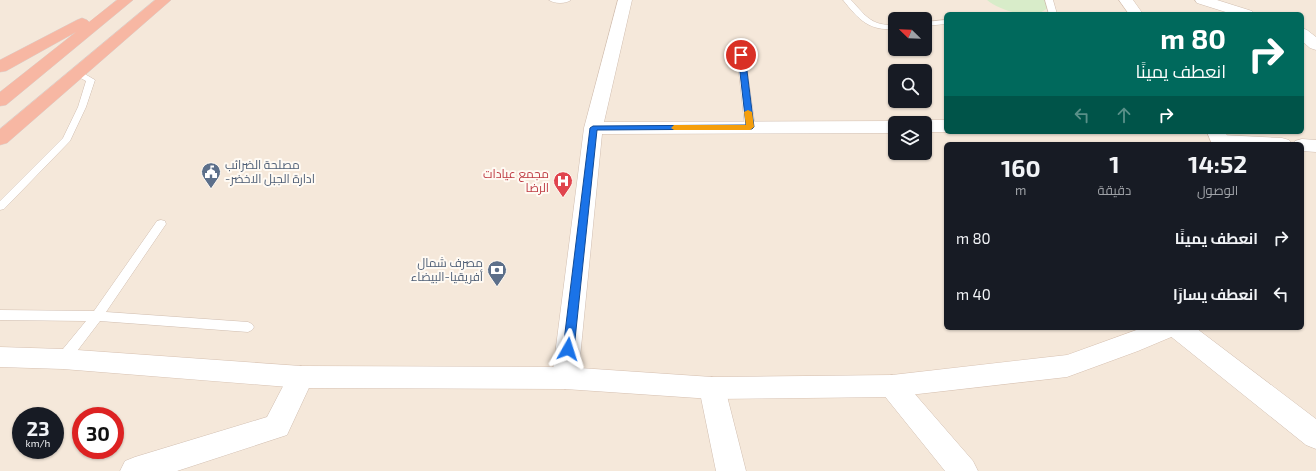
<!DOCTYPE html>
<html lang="ar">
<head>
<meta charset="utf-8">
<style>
	body { margin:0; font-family:"Exo 2",Cairo,sans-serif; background:#242831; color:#f1f3f6; direction:rtl; height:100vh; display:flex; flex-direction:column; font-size:15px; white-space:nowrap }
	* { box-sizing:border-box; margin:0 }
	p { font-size:13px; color:#9ea1a6 }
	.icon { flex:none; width:22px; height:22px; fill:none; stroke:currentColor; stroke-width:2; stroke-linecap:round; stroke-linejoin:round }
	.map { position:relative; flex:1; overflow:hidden; direction:ltr }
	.drawer { position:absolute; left:944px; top:142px; width:360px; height:188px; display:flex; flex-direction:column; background:#171b24; border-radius:6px; box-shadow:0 1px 3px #0004; direction:rtl }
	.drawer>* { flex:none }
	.banner { position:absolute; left:944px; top:12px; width:360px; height:122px; border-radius:6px; box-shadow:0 1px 3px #0004; direction:rtl; background:#00695c; color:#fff; overflow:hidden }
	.needle { width:26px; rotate:293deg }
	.controls { position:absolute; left:888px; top:12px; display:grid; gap:8px }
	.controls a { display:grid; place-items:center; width:44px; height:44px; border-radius:6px; background:#171b24; box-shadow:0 1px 3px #0004; font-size:20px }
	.speed { position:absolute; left:12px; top:407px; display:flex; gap:8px; font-size:20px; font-weight:700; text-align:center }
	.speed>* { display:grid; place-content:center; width:52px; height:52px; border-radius:50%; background:#171b24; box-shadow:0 1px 3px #0004; line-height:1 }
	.speed small { font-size:10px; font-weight:400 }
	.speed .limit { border:6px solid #d22; background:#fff; color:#111 }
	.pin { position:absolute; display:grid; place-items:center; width:34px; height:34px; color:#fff; margin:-17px; border:2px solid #fff; border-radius:50%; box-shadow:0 1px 4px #0007 }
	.me { position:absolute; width:44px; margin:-22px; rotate:6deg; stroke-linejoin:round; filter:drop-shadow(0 0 3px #0008) }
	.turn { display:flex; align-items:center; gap:14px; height:84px; padding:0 12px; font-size:18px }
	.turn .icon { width:52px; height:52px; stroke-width:2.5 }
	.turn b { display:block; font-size:28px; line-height:34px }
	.lanes { display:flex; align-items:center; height:38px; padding:0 12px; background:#0003; justify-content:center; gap:20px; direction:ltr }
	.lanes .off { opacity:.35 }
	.eta { display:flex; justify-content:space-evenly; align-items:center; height:68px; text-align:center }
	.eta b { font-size:24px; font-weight:700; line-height:28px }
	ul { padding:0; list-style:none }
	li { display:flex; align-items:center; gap:12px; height:56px; padding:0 12px }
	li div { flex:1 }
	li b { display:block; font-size:15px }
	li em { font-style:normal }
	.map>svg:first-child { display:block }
</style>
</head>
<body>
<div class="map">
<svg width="1316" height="471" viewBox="0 0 1316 471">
	<rect width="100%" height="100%" fill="#fdf6ec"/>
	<path fill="#f5e8da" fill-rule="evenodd" d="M 0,0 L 1316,0 L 1316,471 L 0,471 ZM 946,14 L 1302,14 L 1302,132 L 946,132 ZM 895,19 L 925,19 L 925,49 L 895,49 ZM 895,71 L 925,71 L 925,101 L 895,101 ZM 895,123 L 925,123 L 925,153 L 895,153 ZM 946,144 L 1302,144 L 1302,328 L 946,328 ZM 21,416 L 55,416 L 55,450 L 21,450 ZM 81,416 L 115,416 L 115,450 L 81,450 Z"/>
	<path fill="#d8ecc9" d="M 987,0 L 1046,0 L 1050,7 C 1046,9 1042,12 1038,14 C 1026,18 997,9 987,0 Z"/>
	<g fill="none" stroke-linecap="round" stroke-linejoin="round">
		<defs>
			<path id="lane" d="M 549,0 L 571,0 C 566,4 554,4 549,0 Z
				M 843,0 L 851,0 C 866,16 871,26 895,25 L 895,29 C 869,31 859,20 843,0 Z
				M 1045,0 L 1053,0 L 1057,14 L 1049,14 Z
				M 946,20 L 946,24 L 925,26 L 925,22 Z
				M 738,53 L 744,53 L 745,55 L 755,127 L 750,130 L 745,127 L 737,55 Z
				M 78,70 L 95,80 L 86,107 L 70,141 L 4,209 L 0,210 L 0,201 L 63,138 L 78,107 L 86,81 L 75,75 L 74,73 L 75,71 Z
				M 161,220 L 165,221 L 166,224 L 106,312 L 248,322 L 252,324 L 254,327 L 252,330 L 248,332 L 100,321 L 68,363 L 63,364 L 58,363 L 57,359 L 58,355 L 86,321 L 0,320 L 0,310 L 94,311 L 157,221 Z"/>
			<path id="street" d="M 618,0 L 632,0 L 604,122 L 895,121 L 901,123 L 895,123 L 895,133 L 602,134 L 578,378 L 574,386 L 565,389 L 556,386 L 552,378 L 584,128 Z
				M 1195,0 L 1217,0 L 1252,11 L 1254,14 L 1232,14 L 1197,3 Z
				M 1302,28 L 1307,30 L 1316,37 L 1316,50 L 1310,48 L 1302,41 Z
				M 925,120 L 946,120 L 946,132 L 925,132 L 925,123 L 918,123 Z
				M 1221,135 L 1282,138 L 1289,140 L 1292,144 L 1214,144 L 1212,141 L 1214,137 Z
				M 1302,139 L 1316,140 L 1316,152 L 1302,151 L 1302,144 L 1293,144 L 1295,141 Z
				M 1166,328 L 1196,328 L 1316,419 L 1316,449 L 1306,445 L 1169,335 Z
				M 301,366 L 310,369 L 314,377 L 287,435 L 177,471 L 120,471 L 125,461 L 135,457 L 267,417 L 292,369 Z
				M 892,375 L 901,378 L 973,461 L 978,471 L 945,471 L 883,394 L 879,386 L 883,378 Z
				M 712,377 L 722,380 L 725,388 L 746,471 L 716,471 L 699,388 L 702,380 Z"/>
			<path id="secondary" d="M 1119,0 L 1133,0 L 1143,14 L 1129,14 Z
				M 1207,132 L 1225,132 L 1232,144 L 1212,144 Z
				M 1142,328 L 1179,328 L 1176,335 L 1138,351 L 1067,377 L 892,397 L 712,399 L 565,389 L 301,388 L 63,369 L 0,367 L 0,347 L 63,349 L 301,366 L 565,367 L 712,377 L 892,375 L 1067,355 Z"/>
			<path id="highway" d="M 117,0 L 133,0 L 6,105 L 0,106 L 0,92 L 76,32 L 6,71 L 0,72 L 0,60 L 77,20 L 82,18 L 87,20 L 89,22 Z
				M 155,0 L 171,0 L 7,143 L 0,145 L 0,129 Z"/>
		</defs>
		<use href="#lane" stroke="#d1beb0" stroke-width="1"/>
		<use href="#street" stroke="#d1beb0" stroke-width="1"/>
		<use href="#secondary" stroke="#d6c0b0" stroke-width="1"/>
		<use href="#highway" stroke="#dad1cd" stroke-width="1"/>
		<use href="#lane" fill="#fff" fill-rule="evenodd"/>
		<use href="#street" fill="#fff" fill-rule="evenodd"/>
		<use href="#secondary" fill="#fff" fill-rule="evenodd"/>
		<use href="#highway" fill="#f7b7a3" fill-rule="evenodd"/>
	</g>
	<path fill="#1a73e8" stroke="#114b97" d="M 741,53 L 745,55 L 754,127 L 752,129 L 597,130 L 574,349 L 572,352 L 568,353 L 565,352 L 563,349 L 590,128 L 593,126 L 746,125 L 738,55 Z"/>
	<path fill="#f59e0b" d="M 748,110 L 752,112 L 754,127 L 750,130 L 674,130 L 671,128 L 674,125 L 746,125 L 744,112 Z"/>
	<defs>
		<symbol id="civic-pin" viewBox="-11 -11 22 30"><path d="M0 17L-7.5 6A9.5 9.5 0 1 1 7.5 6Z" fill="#5c6f8a" stroke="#fffaf3"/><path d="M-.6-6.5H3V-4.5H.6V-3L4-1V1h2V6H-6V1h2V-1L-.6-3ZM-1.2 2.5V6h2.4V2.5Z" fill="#fff"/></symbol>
		<symbol id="hospital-pin" viewBox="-11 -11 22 30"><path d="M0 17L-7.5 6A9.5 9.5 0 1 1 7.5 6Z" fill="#e0444e" stroke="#fffaf3"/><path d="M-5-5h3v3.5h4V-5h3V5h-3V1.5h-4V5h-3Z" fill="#fff"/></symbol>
		<symbol id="bank-pin" viewBox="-11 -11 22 30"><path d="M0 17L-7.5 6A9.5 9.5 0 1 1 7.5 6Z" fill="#5c6f8a" stroke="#fffaf3"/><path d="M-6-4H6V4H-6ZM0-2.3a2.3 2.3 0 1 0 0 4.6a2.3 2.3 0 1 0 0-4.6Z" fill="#fff"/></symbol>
	</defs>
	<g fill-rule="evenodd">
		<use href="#civic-pin" x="200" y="161" width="22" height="30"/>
		<use href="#hospital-pin" x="552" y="170" width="22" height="30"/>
		<use href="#bank-pin" x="486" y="259" width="22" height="30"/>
	</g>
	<g text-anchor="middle" stroke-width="4" stroke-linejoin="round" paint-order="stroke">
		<g font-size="12" fill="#4e5e75" stroke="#fffaf3" text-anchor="start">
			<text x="225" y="169">مصلحة الضرائب<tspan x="225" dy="14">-ادارة الجبل الاخضر</tspan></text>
			<text x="483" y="267" text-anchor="end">مصرف شمال<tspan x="483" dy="14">أفريقيا-البيضاء</tspan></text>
		</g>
		<g font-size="12" fill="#be3a42" stroke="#fffaf3" text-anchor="end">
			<text x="549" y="178">مجمع عيادات<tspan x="549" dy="14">الرضا</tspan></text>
		</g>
	</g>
</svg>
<div class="controls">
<a><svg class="needle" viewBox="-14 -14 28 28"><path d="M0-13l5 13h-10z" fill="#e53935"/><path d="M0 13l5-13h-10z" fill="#9ea1a6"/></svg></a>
<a><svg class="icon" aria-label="search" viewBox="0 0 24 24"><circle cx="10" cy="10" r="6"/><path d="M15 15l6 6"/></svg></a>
<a><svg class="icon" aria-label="layers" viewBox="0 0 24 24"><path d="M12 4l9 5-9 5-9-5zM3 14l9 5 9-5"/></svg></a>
</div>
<div class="speed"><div>23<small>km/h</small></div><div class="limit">30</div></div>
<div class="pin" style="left:741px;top:55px;background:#d93025"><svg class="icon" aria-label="arrive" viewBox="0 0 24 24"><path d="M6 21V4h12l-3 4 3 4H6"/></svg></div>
<svg class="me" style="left:568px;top:349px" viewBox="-20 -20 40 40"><path d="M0-17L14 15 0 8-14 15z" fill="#1a73e8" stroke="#fff" stroke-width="4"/></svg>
<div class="banner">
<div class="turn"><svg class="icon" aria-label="right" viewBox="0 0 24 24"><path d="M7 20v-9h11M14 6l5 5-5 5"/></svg><div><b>80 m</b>انعطف يمينًا</div></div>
<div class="lanes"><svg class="icon off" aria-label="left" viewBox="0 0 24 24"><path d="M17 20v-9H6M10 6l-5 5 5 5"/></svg><svg class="icon off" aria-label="ahead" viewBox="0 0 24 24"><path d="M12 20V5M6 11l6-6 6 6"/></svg><svg class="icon" aria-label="right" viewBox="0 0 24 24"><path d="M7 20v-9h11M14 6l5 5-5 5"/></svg></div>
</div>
<section class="drawer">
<div class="eta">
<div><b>14:52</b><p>الوصول</p></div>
<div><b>1</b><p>دقيقة</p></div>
<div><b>160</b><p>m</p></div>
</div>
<ul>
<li><svg class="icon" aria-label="right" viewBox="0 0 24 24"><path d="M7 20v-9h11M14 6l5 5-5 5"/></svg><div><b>انعطف يمينًا</b></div><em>80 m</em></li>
<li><svg class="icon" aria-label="left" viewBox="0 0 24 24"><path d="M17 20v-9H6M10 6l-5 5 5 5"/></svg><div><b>انعطف يسارًا</b></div><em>40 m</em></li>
</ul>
</section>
</div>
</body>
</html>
